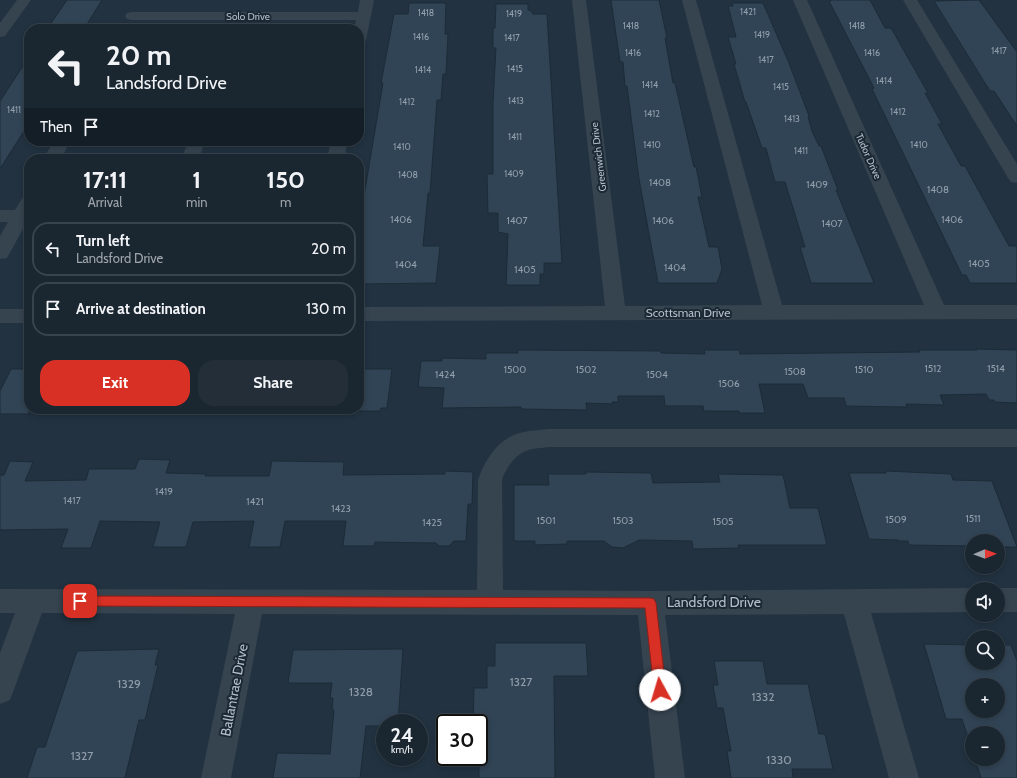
<!DOCTYPE html>
<html lang="en">
<head>
<meta charset="utf-8">
<style>
	body { margin:0; font-family:Cabin,sans-serif; background:#232e38; color:#f1f3f6; height:100vh; display:flex; flex-direction:column; font-size:15px; white-space:nowrap }
	* { box-sizing:border-box; margin:0 }
	p { font-size:13px; color:#9fa5ab }
	.icon { flex:none; width:22px; height:22px; fill:none; stroke:currentColor; stroke-width:2; stroke-linecap:round; stroke-linejoin:round }
	.map { position:relative; flex:1; overflow:hidden }
	.drawer { position:absolute; left:24px; top:154px; width:340px; height:260px; display:flex; flex-direction:column; background:#1a2630; border-radius:16px; box-shadow:0 2px 6px #0003,0 0 0 1px #38434c }
	.drawer>* { flex:none }
	.guide { position:absolute; left:24px; top:24px; width:340px; height:122px; border-radius:16px; box-shadow:0 2px 6px #0003,0 0 0 1px #38434c; background:#1a2630; color:#f1f3f6; overflow:hidden }
	.needle { width:26px; rotate:89deg }
	.buttons { position:absolute; left:965px; top:534px; display:grid; gap:8px }
	.buttons a { display:grid; place-items:center; width:40px; height:40px; border-radius:50%; background:#1a2630; box-shadow:0 2px 6px #0003,0 0 0 1px #38434c; font-size:20px }
	.speed { position:absolute; left:376px; top:714px; display:flex; gap:8px; font-size:20px; font-weight:700; text-align:center }
	.speed>* { display:grid; place-content:center; width:52px; height:52px; border-radius:50%; background:#1a2630; box-shadow:0 2px 6px #0003,0 0 0 1px #38434c; line-height:1 }
	.speed small { font-size:10px; font-weight:400 }
	.speed .limit { border:2px solid #111; border-radius:6px; background:#fff; color:#111 }
	.pin { position:absolute; display:grid; place-items:center; width:34px; height:34px; color:#fff; margin:-17px; border-radius:8px; box-shadow:0 2px 6px #0006 }
	.me { position:absolute; width:44px; margin:-22px; rotate:354deg; stroke-linejoin:round; filter:drop-shadow(0 0 3px #0008) }
	.turn { display:flex; align-items:center; gap:14px; height:84px; padding:0 16px; font-size:18px }
	.turn .icon { width:52px; height:52px; stroke-width:2.5 }
	.turn b { display:block; font-size:28px; line-height:34px }
	.then { display:flex; align-items:center; height:38px; padding:0 16px; background:#0003; gap:8px; font-size:15px }
	.eta { display:flex; justify-content:space-evenly; align-items:center; height:68px; text-align:center }
	.eta b { font-size:24px; font-weight:700; line-height:28px }
	.primary-button { display:flex; gap:8px; margin-top:auto; padding:8px 16px }
	.primary-button a { flex:1; height:46px; border-radius:16px; background:#d93025; color:#fff; font-size:16px; font-weight:700; line-height:46px; text-align:center }
	.primary-button a+a { background:#232e38; color:#f1f3f6 }
	ul { padding:0; list-style:none }
	li { display:flex; align-items:center; gap:12px; height:54px; margin:0 8px 6px; padding:0 8px; border:2px solid #38434c; border-radius:16px }
	li div { flex:1 }
	li b { display:block; font-size:15px }
	li em { font-style:normal }
	.map>svg:first-child { display:block }
</style>
</head>
<body>
<div class="map">
<svg width="1017" height="778" viewBox="0 0 1017 778">
	<rect width="100%" height="100%" fill="#223240"/>
	<path fill="#314455" stroke="#1d2b37" fill-rule="evenodd" d="M 67,0 L 102,0 L 84,29 L 47,29 Z
		M 611,0 L 659,0 L 667,38 L 665,38 L 673,83 L 675,83 L 694,167 L 696,167 L 702,197 L 698,197 L 709,247 L 718,247 L 722,269 L 717,283 L 658,283 L 639,179 L 627,86 L 625,86 L 623,62 L 620,62 Z
		M 831,0 L 870,0 L 885,28 L 891,28 L 928,93 L 925,93 L 942,124 L 938,124 L 961,166 L 965,166 L 1009,246 L 1017,246 L 1017,283 L 970,283 L 966,275 L 962,275 L 872,89 L 874,88 L 829,1 L 831,1 Z
		M 979,0 L 1017,52 L 1017,126 L 994,91 L 990,91 L 934,1 Z
		M 409,3 L 446,3 L 445,34 L 448,34 L 446,74 L 443,74 L 441,100 L 437,100 L 430,193 L 428,193 L 423,246 L 440,246 L 436,283 L 359,284 L 359,225 L 383,83 L 381,83 L 394,14 L 408,14 Z
		M 732,3 L 763,3 L 789,63 L 809,116 L 808,117 L 812,131 L 819,146 L 821,146 L 838,190 L 836,190 L 874,283 L 811,283 L 800,247 L 805,247 L 785,182 L 775,182 L 766,148 L 762,148 L 746,102 L 745,102 L 734,64 L 736,64 L 728,37 L 736,37 L 728,6 L 733,6 Z
		M 496,4 L 528,4 L 528,10 L 530,10 L 533,14 L 547,14 L 562,263 L 544,263 L 544,274 L 540,274 L 540,285 L 506,285 L 508,234 L 498,232 L 498,213 L 488,213 L 487,174 L 493,174 L 493,103 L 496,48 L 493,48 L 493,28 L 495,28 Z
		M 29,57 L 29,123 L 0,169 L 0,101 Z
		M 976,349 L 1017,350 L 1017,403 L 995,402 L 994,400 L 989,400 L 986,394 L 940,395 L 944,405 L 906,404 L 907,407 L 846,406 L 844,398 L 808,398 L 803,384 L 759,384 L 765,413 L 739,413 L 739,411 L 704,411 L 703,406 L 665,406 L 664,396 L 618,396 L 618,402 L 612,402 L 613,404 L 586,403 L 587,410 L 521,409 L 521,407 L 442,408 L 444,388 L 418,387 L 421,361 L 442,361 L 442,358 L 486,359 L 486,353 L 518,353 L 518,350 L 660,351 L 661,353 L 705,354 L 704,350 L 739,350 L 740,354 L 920,352 L 919,350 L 977,350 Z
		M 11,369 L 29,369 L 29,414 L 0,414 L 0,391 Z
		M 359,369 L 392,369 L 387,408 L 381,408 L 380,411 L 359,411 Z
		M 139,459 L 170,460 L 166,473 L 206,474 L 205,476 L 269,476 L 272,461 L 344,462 L 343,475 L 445,474 L 445,471 L 473,472 L 472,504 L 468,504 L 466,541 L 454,541 L 449,546 L 439,546 L 436,543 L 375,542 L 374,546 L 343,546 L 346,521 L 285,521 L 280,547 L 249,547 L 254,521 L 193,522 L 186,547 L 153,547 L 160,522 L 100,521 L 91,548 L 61,548 L 68,529 L 0,530 L 0,475 L 4,475 L 10,461 L 33,462 L 25,481 L 86,480 L 89,469 L 135,469 Z
		M 886,471 L 951,474 L 953,480 L 992,481 L 1017,547 L 998,547 L 998,541 L 972,541 L 972,546 L 909,545 L 908,541 L 898,541 L 898,540 L 869,539 L 849,473 L 886,473 Z
		M 586,472 L 651,473 L 653,483 L 720,482 L 718,474 L 783,475 L 790,508 L 818,508 L 827,545 L 738,545 L 739,548 L 693,549 L 692,541 L 639,540 L 623,548 L 612,547 L 604,541 L 567,541 L 567,544 L 535,545 L 535,541 L 514,541 L 514,485 L 549,485 L 548,474 L 586,474 Z
		M 495,643 L 586,643 L 588,676 L 554,676 L 555,778 L 479,778 L 479,723 L 473,723 L 474,688 L 487,688 L 487,666 L 495,666 Z
		M 924,644 L 972,645 L 972,663 L 998,663 L 998,645 L 1011,645 L 1017,661 L 1017,778 L 981,778 L 975,759 L 998,759 L 998,733 L 972,733 L 972,749 L 962,719 L 946,719 ZM 972,685 L 998,685 L 998,711 L 972,711 Z
		M 159,649 L 155,665 L 158,665 L 145,720 L 139,720 L 125,778 L 27,778 L 37,747 L 45,747 L 77,651 Z
		M 403,649 L 398,723 L 385,723 L 385,726 L 366,726 L 360,778 L 273,778 L 277,753 L 330,754 L 334,710 L 332,710 L 333,698 L 330,698 L 332,683 L 288,683 L 293,650 Z
		M 714,661 L 763,661 L 767,684 L 808,684 L 819,734 L 825,734 L 833,769 L 792,769 L 793,778 L 731,778 L 727,751 L 731,751 L 723,708 L 717,708 L 713,685 L 718,685 Z"/>
	<g fill="none" stroke-linecap="round" stroke-linejoin="round">
		<path fill="#364450" fill-rule="evenodd" d="M 17,0 L 31,0 L 5,36 L 0,37 L 0,23 Z
			M 360,0 L 374,0 L 366,40 L 364,43 L 359,44 L 359,29 L 354,29 L 356,20 L 132,20 L 127,19 L 125,16 L 127,13 L 132,12 L 358,12 Z
			M 572,0 L 586,0 L 625,306 L 762,305 L 682,0 L 696,0 L 782,305 L 924,305 L 793,0 L 807,0 L 944,305 L 1017,305 L 1017,319 L 359,321 L 359,307 L 605,306 Z
			M 903,0 L 917,0 L 1017,164 L 1017,183 L 1011,182 L 1008,178 Z
			M 54,141 L 70,141 L 61,159 L 43,159 Z
			M 189,141 L 205,141 L 199,159 L 181,159 Z
			M 331,141 L 347,141 L 345,159 L 327,159 Z
			M 29,195 L 29,218 L 7,258 L 0,259 L 0,236 L 8,222 L 0,222 L 0,210 L 15,210 L 23,197 Z
			M 0,309 L 29,309 L 29,323 L 0,323 Z
			M 549,429 L 1017,429 L 1017,447 L 549,447 C 542,448 533,448 526,451 C 515,455 505,469 502,480 L 503,590 L 650,591 L 972,588 L 975,589 L 972,589 L 972,612 L 871,613 L 919,778 L 889,778 L 844,614 L 665,615 L 685,778 L 655,778 L 638,615 L 262,614 L 231,778 L 201,778 L 235,614 L 42,613 L 10,700 L 0,704 L 0,653 L 15,613 L 0,613 L 0,589 L 477,590 L 478,480 C 485,459 500,436 524,432 C 532,430 541,430 549,429 Z
			M 998,588 L 1017,588 L 1017,612 L 998,612 L 998,589 L 995,589 Z"/>
	</g>
	<path fill="#d93025" stroke="#8d1f18" d="M 80,596 L 650,598 L 654,599 L 656,603 L 666,690 L 664,695 L 660,696 L 656,695 L 654,690 L 645,608 L 80,606 L 76,605 L 74,601 L 76,597 Z"/>
	<g text-anchor="middle" stroke-width="4" stroke-linejoin="round" paint-order="stroke">
		<g font-size="9" fill="#919eac">
			<text x="748" y="15">1421</text>
			<text x="426" y="16">1418</text>
			<text x="514" y="17">1419</text>
			<text x="631" y="29">1418</text>
			<text x="857" y="29">1418</text>
			<text x="762" y="38">1419</text>
			<text x="421" y="40">1416</text>
			<text x="512" y="41">1417</text>
			<text x="999" y="54">1417</text>
			<text x="633" y="56">1416</text>
			<text x="872" y="56">1416</text>
			<text x="766" y="63">1417</text>
			<text x="515" y="72">1415</text>
			<text x="423" y="73">1414</text>
			<text x="884" y="84">1414</text>
			<text x="650" y="88">1414</text>
			<text x="781" y="90">1415</text>
			<text x="516" y="104">1413</text>
			<text x="407" y="105">1412</text>
			<text x="14" y="113">1411</text>
			<text x="898" y="115">1412</text>
			<text x="652" y="117">1412</text>
			<text x="792" y="122">1413</text>
			<text x="515" y="140">1411</text>
			<text x="652" y="148">1410</text>
			<text x="919" y="148">1410</text>
			<text x="402" y="150">1410</text>
			<text x="801" y="154">1411</text>
			<text x="514" y="177">1409</text>
			<text x="408" y="178">1408</text>
		</g>
		<g font-size="10" fill="#b3becb" stroke="#1b2935">
			<text x="248" y="20">Solo Drive</text>
			<text transform="translate(869 156) rotate(66)" y="4">Tudor Drive</text>
			<text transform="translate(598 157) rotate(-97)" y="4">Greenwich Drive</text>
		</g>
		<g font-size="10" fill="#919eac">
			<text x="660" y="186">1408</text>
			<text x="817" y="188">1409</text>
			<text x="938" y="193">1408</text>
			<text x="401" y="223">1406</text>
			<text x="952" y="223">1406</text>
			<text x="517" y="224">1407</text>
			<text x="663" y="224">1406</text>
			<text x="832" y="227">1407</text>
			<text x="979" y="267">1405</text>
			<text x="406" y="268">1404</text>
			<text x="675" y="271">1404</text>
			<text x="525" y="273">1405</text>
			<text x="933" y="372">1512</text>
			<text x="996" y="372">1514</text>
			<text x="515" y="373">1500</text>
			<text x="586" y="373">1502</text>
			<text x="864" y="373">1510</text>
			<text x="795" y="375">1508</text>
			<text x="445" y="378">1424</text>
			<text x="657" y="378">1504</text>
			<text x="729" y="387">1506</text>
			<text x="164" y="495">1419</text>
			<text x="72" y="504">1417</text>
			<text x="255" y="505">1421</text>
			<text x="341" y="512">1423</text>
			<text x="973" y="522">1511</text>
			<text x="896" y="523">1509</text>
			<text x="546" y="524">1501</text>
			<text x="623" y="524">1503</text>
			<text x="723" y="525">1505</text>
			<text x="432" y="526">1425</text>
		</g>
		<g font-size="12" fill="#b3becb" stroke="#1b2935">
			<text x="688" y="317">Scottsman Drive</text>
		</g>
		<g font-size="12" fill="#919eac">
			<text x="521" y="686">1327</text>
			<text x="129" y="688">1329</text>
			<text x="361" y="696">1328</text>
			<text x="763" y="701">1332</text>
			<text x="82" y="760">1327</text>
			<text x="779" y="764">1330</text>
		</g>
		<g font-size="14" fill="#b3becb" stroke="#1b2935">
			<text x="714" y="607">Landsford Drive</text>
			<text transform="translate(234 690) rotate(-79)" y="5">Ballantrae Drive</text>
		</g>
	</g>
</svg>
<div class="buttons">
<a><svg class="needle" viewBox="-14 -14 28 28"><path d="M0-13l5 13h-10z" fill="#e53935"/><path d="M0 13l5-13h-10z" fill="#9fa5ab"/></svg></a>
<a><svg class="icon" aria-label="sound" viewBox="0 0 24 24"><path d="M4 9h4l5-4v14l-5-4H4zM17 9q2 3 0 6"/></svg></a>
<a><svg class="icon" aria-label="search" viewBox="0 0 24 24"><circle cx="10" cy="10" r="6"/><path d="M15 15l6 6"/></svg></a>
<a>+</a>
<a>−</a>
</div>
<div class="speed"><div>24<small>km/h</small></div><div class="limit">30</div></div>
<div class="pin" style="left:80px;top:601px;background:#d93025"><svg class="icon" aria-label="arrive" viewBox="0 0 24 24"><path d="M6 21V4h12l-3 4 3 4H6"/></svg></div>
<svg class="me" style="left:660px;top:690px" viewBox="-20 -20 40 40"><circle r="19" fill="#fff"/><path d="M0-13L10 11 0 6-10 11z" fill="#d93025"/></svg>
<div class="guide">
<div class="turn"><svg class="icon" aria-label="left" viewBox="0 0 24 24"><path d="M17 20v-9H6M10 6l-5 5 5 5"/></svg><div><b>20 m</b>Landsford Drive</div></div>
<div class="then">Then<svg class="icon" aria-label="arrive" viewBox="0 0 24 24"><path d="M6 21V4h12l-3 4 3 4H6"/></svg></div>
</div>
<section class="drawer">
<div class="eta">
<div><b>17:11</b><p>Arrival</p></div>
<div><b>1</b><p>min</p></div>
<div><b>150</b><p>m</p></div>
</div>
<ul>
<li><svg class="icon" aria-label="left" viewBox="0 0 24 24"><path d="M17 20v-9H6M10 6l-5 5 5 5"/></svg><div><b>Turn left</b><p>Landsford Drive</p></div><em>20 m</em></li>
<li><svg class="icon" aria-label="arrive" viewBox="0 0 24 24"><path d="M6 21V4h12l-3 4 3 4H6"/></svg><div><b>Arrive at destination</b></div><em>130 m</em></li>
</ul>
<div class="primary-button"><a>Exit</a><a>Share</a></div>
</section>
</div>
</body>
</html>
